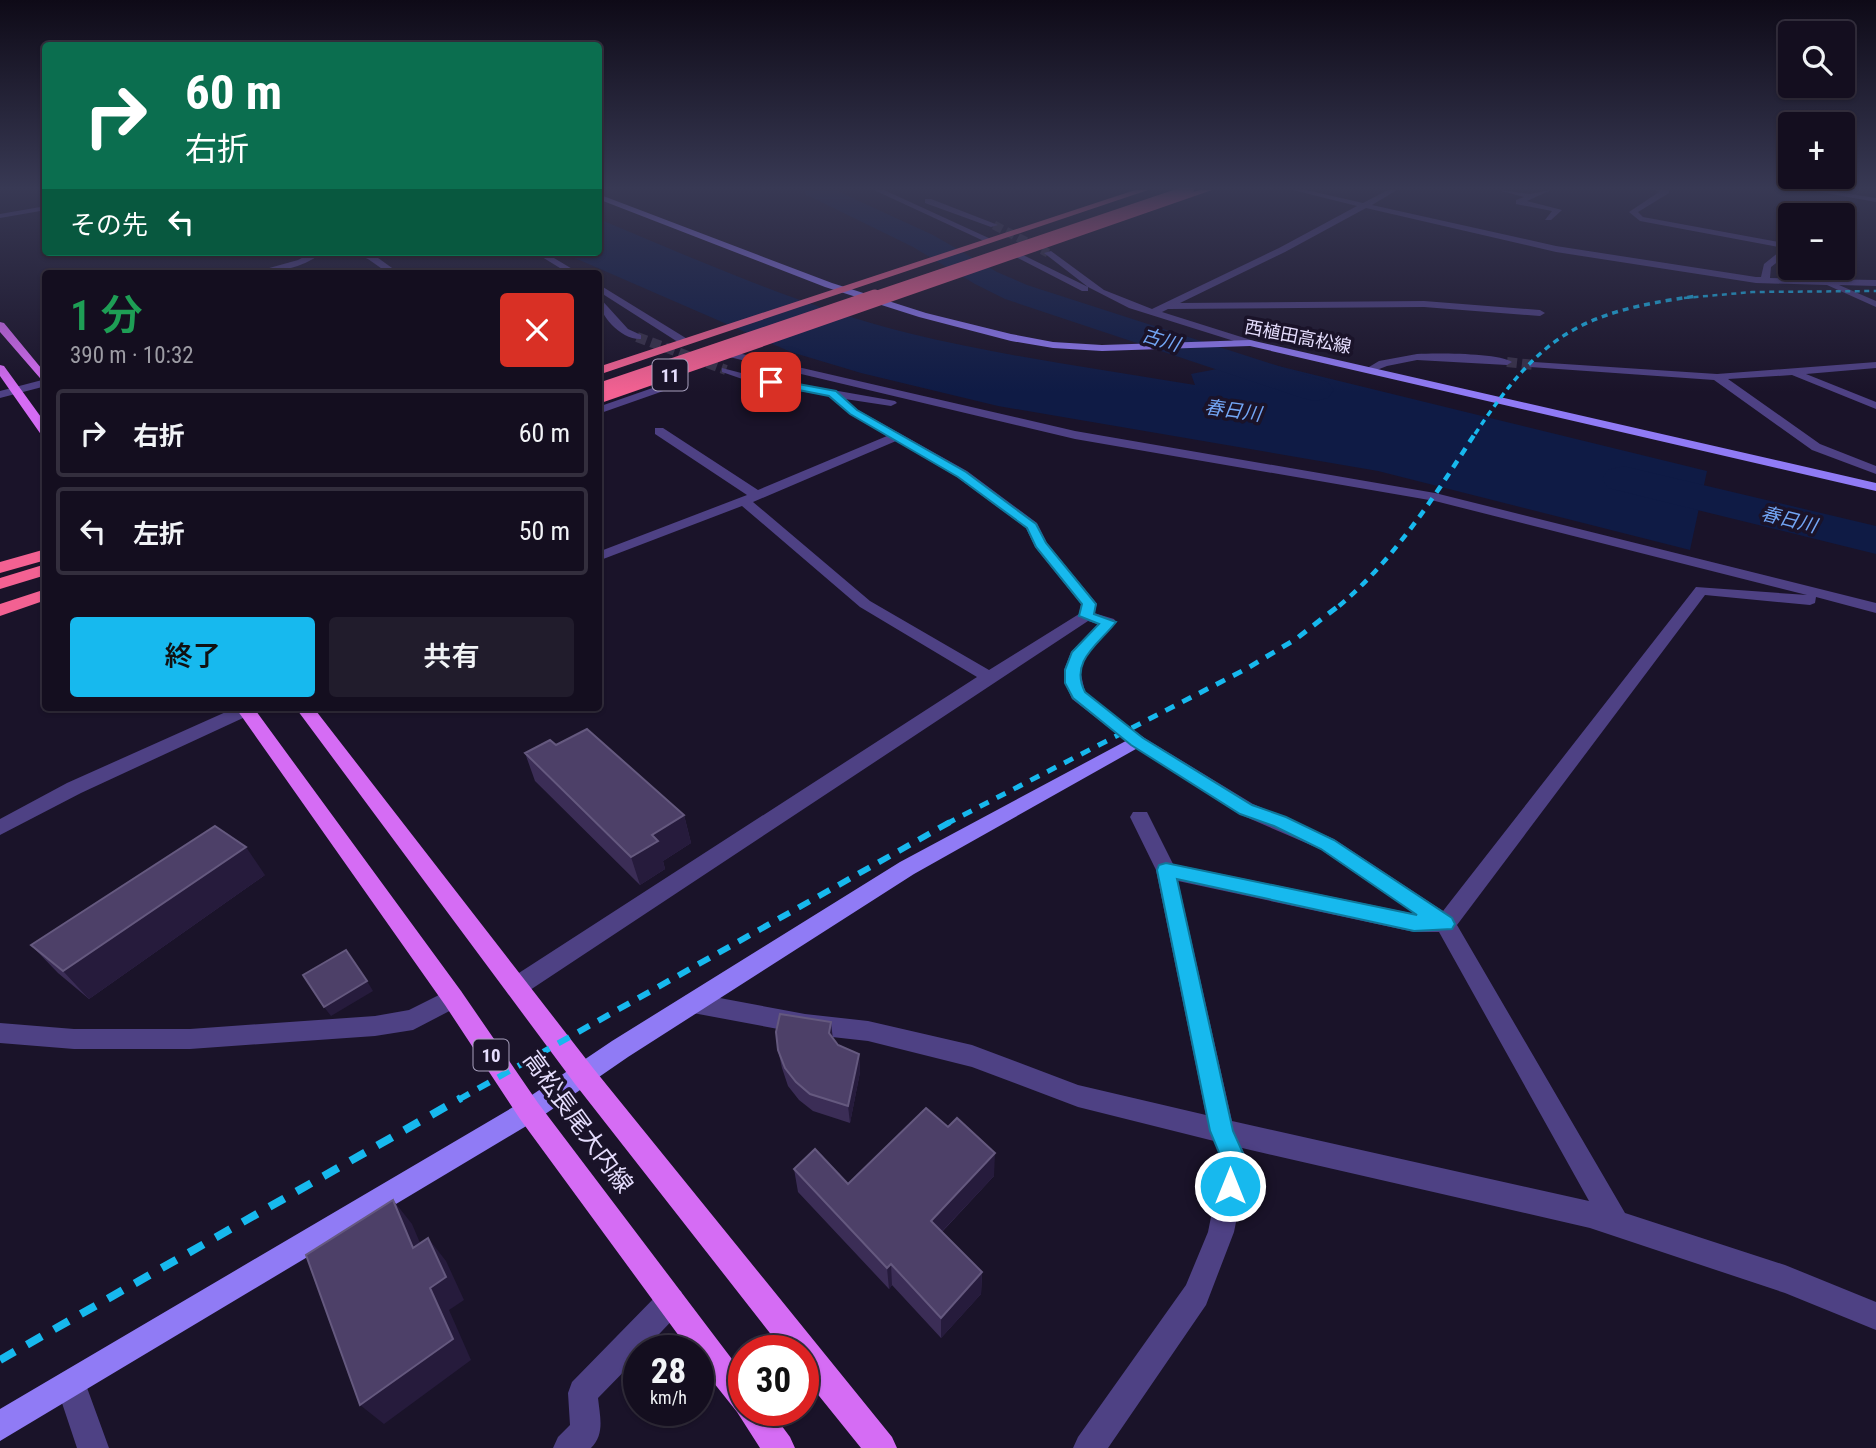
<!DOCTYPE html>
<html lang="ja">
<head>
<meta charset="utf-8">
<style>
	body { margin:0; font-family:"Roboto Condensed","Noto Sans JP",sans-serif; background:#211c2c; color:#f1f3f6; height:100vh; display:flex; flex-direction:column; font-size:26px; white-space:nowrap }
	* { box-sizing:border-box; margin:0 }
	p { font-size:23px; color:#9d9ca4 }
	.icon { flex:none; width:38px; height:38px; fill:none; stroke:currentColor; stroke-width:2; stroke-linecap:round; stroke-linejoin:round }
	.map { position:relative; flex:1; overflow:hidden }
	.sheet { position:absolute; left:42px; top:270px; width:560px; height:441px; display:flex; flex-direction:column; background:#140e1f; border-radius:7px; box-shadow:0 2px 5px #0004,0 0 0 2px #332e3d }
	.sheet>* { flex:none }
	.banner { position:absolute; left:42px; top:42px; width:560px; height:214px; border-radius:7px; box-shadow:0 2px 5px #0004,0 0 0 2px #332e3d; background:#0b6e4f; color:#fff; overflow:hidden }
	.tools { position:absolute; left:1778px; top:21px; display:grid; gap:14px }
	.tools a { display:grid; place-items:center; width:77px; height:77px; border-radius:7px; background:#140e1f; box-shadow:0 2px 5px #0004,0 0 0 2px #332e3d; font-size:35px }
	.speed { position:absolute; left:623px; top:1335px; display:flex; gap:14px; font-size:35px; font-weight:700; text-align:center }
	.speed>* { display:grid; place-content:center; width:91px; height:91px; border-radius:50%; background:#140e1f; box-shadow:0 2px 5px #0004,0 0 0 2px #332e3d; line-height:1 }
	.speed small { font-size:18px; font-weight:400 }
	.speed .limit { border:10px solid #d22; background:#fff; color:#111 }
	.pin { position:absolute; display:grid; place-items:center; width:60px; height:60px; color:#fff; margin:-30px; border-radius:14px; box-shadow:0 4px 10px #0006 }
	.me { position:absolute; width:77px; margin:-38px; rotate:0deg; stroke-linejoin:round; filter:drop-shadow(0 0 5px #0008) }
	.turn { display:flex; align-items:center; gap:24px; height:147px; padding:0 28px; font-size:32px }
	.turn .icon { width:91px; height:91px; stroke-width:2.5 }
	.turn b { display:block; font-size:49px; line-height:60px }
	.then { display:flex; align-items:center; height:66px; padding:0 28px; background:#0003; gap:14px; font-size:26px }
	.round { display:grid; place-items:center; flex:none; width:74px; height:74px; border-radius:7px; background:#211c2c }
	.overview { display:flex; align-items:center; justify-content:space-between; height:119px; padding:0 28px }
	h1 { font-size:42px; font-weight:600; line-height:52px; color:#1e9e55 }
	.cta { display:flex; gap:14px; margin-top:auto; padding:14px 28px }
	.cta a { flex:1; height:80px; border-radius:7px; background:#17b9ee; color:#111; font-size:28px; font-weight:600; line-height:80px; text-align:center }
	.cta a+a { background:#211c2c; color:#f1f3f6 }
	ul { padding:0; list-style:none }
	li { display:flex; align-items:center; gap:21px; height:88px; margin:0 14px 10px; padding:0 14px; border:4px solid #332e3d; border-radius:7px }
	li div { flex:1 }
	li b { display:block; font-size:26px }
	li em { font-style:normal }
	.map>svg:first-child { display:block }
</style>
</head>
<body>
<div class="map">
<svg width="1876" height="1448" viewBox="0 0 1876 1448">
	<rect width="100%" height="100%" fill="#1a1329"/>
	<path fill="#0f1b45" d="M 599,219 C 699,261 801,306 908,333 C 1002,356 1099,369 1195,385 L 1191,374 L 1258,361 L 1707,471 L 1690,550 L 1378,471 L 998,406 L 861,373 L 791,352 L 561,252 L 598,252 Z"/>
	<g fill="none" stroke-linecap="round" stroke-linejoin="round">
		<path fill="#0f1b45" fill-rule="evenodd" d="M 804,190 L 835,190 L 933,235 L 997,272 L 1027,285 L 1328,382 L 1334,390 L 1328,398 L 1315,401 L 1302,398 L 1005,299 L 975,284 L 913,247 L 807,195 Z
			M 1623,466 L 1876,526 L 1876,554 L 1608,488 L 1602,479 L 1608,470 Z"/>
		<path stroke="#383149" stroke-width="9" stroke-dasharray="9 4.5" stroke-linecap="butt" d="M 994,225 L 1048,253"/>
		<path stroke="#383149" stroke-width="10" stroke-dasharray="10 5" stroke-linecap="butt" d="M 637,337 L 726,370
			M 1507,362 L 1534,365"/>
		<path fill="#4e4184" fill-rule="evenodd" d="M 874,190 L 884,190 L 993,240 L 986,242 Z
			M 1293,190 L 1306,190 L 1363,203 L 1388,190 L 1397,190 L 1372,205 L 1556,246 L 1756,277 L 1761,277 L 1764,264 L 1784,248 L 1640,221 L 1629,212 L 1659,192 L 1655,190 L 1669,190 L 1669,193 L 1638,212 L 1643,217 L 1790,244 L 1790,252 L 1771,267 L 1770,278 L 1876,280 L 1876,286 L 1839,285 L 1876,301 L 1876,307 L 1827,285 L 1756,283 L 1556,252 L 1366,208 L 1285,252 L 1180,303 L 1424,301 L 1540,310 L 1545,313 L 1540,316 L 1424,307 L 1168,309 L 1162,312 L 1254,341 L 1255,343 L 1250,346 L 1129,308 L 1088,287 L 1088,291 L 1082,291 L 1012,255 L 1019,253 L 1088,287 L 1044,253 L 1051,251 L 1104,290 L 1152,309 L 1279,248 L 1357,206 Z
			M 1498,190 L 1530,194 L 1551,190 L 1527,201 L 1562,210 L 1551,220 L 1545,220 L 1552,211 L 1516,204 L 1516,200 L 1524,197 Z
			M 1809,190 L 1825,190 L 1876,198 L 1876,202 Z
			M 925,199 L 931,199 L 998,225 L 991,227 L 925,203 Z
			M 46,206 L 46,210 L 0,218 L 0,214 Z
			M 313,252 L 323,252 C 304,268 276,273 251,273 L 298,260 Z
			M 352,252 L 374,255 L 399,273 L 388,273 L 368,259 Z
			M 534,252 L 544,252 L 579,273 L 568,273 Z
			M 598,284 L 689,340 L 690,342 L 681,344 L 598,291 Z
			M 598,296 L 628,329 L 641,335 L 641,339 C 621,340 598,315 598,296 Z
			M 729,351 L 1075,431 L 1435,493 L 1876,603 L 1876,613 L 1816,597 L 1815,603 L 1810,605 L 1705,595 L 1457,925 L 1625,1213 L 1785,1265 L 1876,1302 L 1876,1330 L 1785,1293 L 1590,1228 L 1242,1148 L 1248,1162 L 1234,1232 L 1206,1305 L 1108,1448 L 1073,1448 L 1078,1437 L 1186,1285 L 1208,1232 L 1222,1162 L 1214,1141 L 1078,1107 L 972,1067 L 868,1041 L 805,1034 L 693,1013 L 685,1010 L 682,1003 L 685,996 L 693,993 L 805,1014 L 868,1021 L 972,1045 L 1078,1085 L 1206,1115 L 1156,870 L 1130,817 L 1133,812 L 1147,812 L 1173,864 L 1415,914 L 1320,849 L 1239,814 L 1131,745 L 1072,699 L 1065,683 L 1064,670 L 1071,652 L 1098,624 L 1088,621 L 524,994 L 516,997 L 508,994 L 505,987 L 508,980 L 977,677 L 860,607 L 742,506 L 598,561 L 598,552 L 747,495 L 655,434 L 655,428 L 663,428 L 758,490 L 887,436 L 850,414 L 828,396 L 751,382 L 722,372 L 722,368 L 753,376 L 895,401 L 897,403 L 891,406 L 845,399 L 858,410 L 967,471 L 1037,523 L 1047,543 L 1097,604 L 1094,613 L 1114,619 L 1116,622 L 1085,657 L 1080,670 L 1085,692 L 1143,737 L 1253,804 L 1334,839 L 1443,911 L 1696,587 L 1807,595 L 1435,501 L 1075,439 L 725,356 L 724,354 ZM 896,441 L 957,477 L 1026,528 L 1035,547 L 1081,604 L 1079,614 L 989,670 L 870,601 L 753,502 ZM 1178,881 L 1414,932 L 1439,932 L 1589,1201 L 1232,1121 Z
			M 1417,354 C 1437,353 1499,353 1512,362 L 1507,365 L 1417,360 L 1387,366 L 1369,373 L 1364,370 L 1379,361 Z
			M 1534,362 L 1717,374 L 1876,362 L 1876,368 L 1806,374 L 1876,402 L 1876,409 L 1792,375 L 1728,379 L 1820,444 L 1876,466 L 1876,474 L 1812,450 L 1714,380 L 1530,367 L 1529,365 Z
			M 680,369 L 685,372 L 672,388 L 598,414 L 598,407 L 664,384 Z
			M 46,379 L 46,386 L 0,398 L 0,391 Z
			M 237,707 L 261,707 L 258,711 L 81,793 L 0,835 L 0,819 L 67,783 Z
			M 453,988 L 461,991 L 464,998 L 461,1005 L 413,1030 L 375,1036 L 190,1049 L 74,1049 L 0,1043 L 0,1023 L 74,1029 L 190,1029 L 375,1016 L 409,1010 Z
			M 671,1287 L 681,1291 L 685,1301 L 681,1311 L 643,1351 L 639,1351 L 639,1356 L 598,1398 C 600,1417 605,1434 591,1448 L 553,1448 L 558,1437 L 570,1425 L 568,1393 L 572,1382 L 661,1291 Z
			M 71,1370 L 82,1374 L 109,1448 L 77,1448 L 56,1385 L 60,1374 Z"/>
		<path fill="#907bf5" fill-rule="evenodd" d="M 598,194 L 832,283 L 926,313 L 1011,334 L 1053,342 L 1102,345 L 1250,340 L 1876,483 L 1876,491 L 1250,346 L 1102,351 L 1053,348 L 1011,341 L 919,317 L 825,287 L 598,199 Z
			M 1137,735 L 1143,737 L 1146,741 L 1143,745 L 914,874 L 628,1057 L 538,1119 L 0,1441 L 0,1409 L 520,1103 L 612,1041 L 900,862 Z"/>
		<path fill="#d56cf4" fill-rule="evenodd" d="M 0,322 L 4,323 L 46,374 L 46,385 L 0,332 Z
			M 0,365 L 4,366 L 46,424 L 46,436 L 42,436 L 0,376 Z
			M 235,707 L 253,707 L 461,991 L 538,1103 L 744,1375 L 744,1410 L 770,1410 L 790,1437 L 795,1448 L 760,1448 L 737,1412 L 698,1363 L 698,1351 L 690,1351 L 520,1119 L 445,1005 Z
			M 295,707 L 313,707 L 593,1068 L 892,1437 L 897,1448 L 861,1448 L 803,1376 L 803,1351 L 784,1351 L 575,1084 Z"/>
		<path fill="#f36192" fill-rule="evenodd" d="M 1135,190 L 1148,190 L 598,375 L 598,367 Z
			M 1199,190 L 1212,190 L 598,404 L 598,395 Z
			M 46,549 L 46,560 L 0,573 L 0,562 Z
			M 46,564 L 46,575 L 0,589 L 0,578 Z
			M 46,589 L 46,600 L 0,616 L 0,604 Z"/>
		<path stroke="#17b9ee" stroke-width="2.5" stroke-dasharray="5 4.5" stroke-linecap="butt" d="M 1684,298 L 1752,292 L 1876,291"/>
		<path stroke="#17b9ee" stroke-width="3.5" stroke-dasharray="6 5" stroke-linecap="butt" d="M 1475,434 C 1541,335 1579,312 1697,296"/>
		<path stroke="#17b9ee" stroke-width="4.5" stroke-dasharray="8 7" stroke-linecap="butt" d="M 1339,606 C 1396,558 1436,494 1476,432"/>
		<path stroke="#17b9ee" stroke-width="5" stroke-dasharray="10 9" stroke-linecap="butt" d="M 946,824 L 1246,669 L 1296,639 L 1341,604"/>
		<path stroke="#17b9ee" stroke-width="6" stroke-dasharray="13 10" stroke-linecap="butt" d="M 458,1100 L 950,822"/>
		<path stroke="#17b9ee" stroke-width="8" stroke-dasharray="17 14" stroke-linecap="butt" d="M 0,1360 L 461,1098"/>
		<path stroke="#f36192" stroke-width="10" d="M 870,298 L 1189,190"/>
		<path stroke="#f36192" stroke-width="13" d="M 598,390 L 875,296"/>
	</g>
	<path fill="#3b2d56" d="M 556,745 L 684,815 L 691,843 L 663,861 L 665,869 L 640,885 L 535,781 L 525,753 Z
		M 265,875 L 89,999 L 58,973 L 31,945 Z
		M 833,1038 L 838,1045 L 859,1054 L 860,1072 L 850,1123 L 813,1111 L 799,1100 L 788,1086 L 782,1068 L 778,1050 Z
		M 948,1127 L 994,1176 L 942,1232 L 982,1272 L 981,1294 L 941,1338 L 892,1285 L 889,1289 L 798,1192 L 794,1169 L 848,1184 Z"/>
	<path fill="#261b3c" d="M 684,815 L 691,843 L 663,861 L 665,869 L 640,885 L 631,857 L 652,835 Z
		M 246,847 L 265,875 L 89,999 L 63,971 Z
		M 367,981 L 373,991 L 331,1016 L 324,1007 Z
		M 831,1022 L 833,1040 L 829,1033 Z
		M 859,1054 L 860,1072 L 850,1123 L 848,1106 Z
		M 995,1153 L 994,1176 L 931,1243 L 931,1221 Z
		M 393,1200 L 412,1224 L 432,1271 L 413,1248 Z
		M 428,1238 L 446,1261 L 464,1300 L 449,1310 L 471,1360 L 384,1424 L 360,1405 L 430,1288 Z
		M 891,1264 L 892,1285 L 889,1289 L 887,1268 Z
		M 982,1272 L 981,1294 L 941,1338 L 941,1318 Z"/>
	<path fill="#4d4068" stroke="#65597f" stroke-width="2" d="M 587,729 L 684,815 L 652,835 L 658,841 L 631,857 L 525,753 L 550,740 L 556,745 Z
		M 215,826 L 246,847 L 63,971 L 31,945 Z
		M 346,950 L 367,981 L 324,1007 L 303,975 Z
		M 780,1014 L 831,1022 L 829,1033 L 838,1045 L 859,1054 L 848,1106 L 810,1094 L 796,1082 L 785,1068 L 778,1050 L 776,1032 Z
		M 926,1108 L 948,1127 L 957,1118 L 995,1153 L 931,1221 L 982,1272 L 941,1318 L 891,1264 L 887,1268 L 794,1169 L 815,1149 L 848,1184 Z
		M 393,1200 L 413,1248 L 428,1238 L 446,1277 L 430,1288 L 453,1339 L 360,1405 L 306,1255 Z"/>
	<linearGradient id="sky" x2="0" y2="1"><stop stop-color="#0e0a17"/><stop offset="0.48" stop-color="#383954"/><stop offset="1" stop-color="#383954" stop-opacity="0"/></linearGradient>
	<rect width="1876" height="392" fill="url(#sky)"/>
	<path fill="#17b9ee" stroke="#0f789b" stroke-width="2" d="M 771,379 L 836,391 L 857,410 L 966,472 L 1036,524 L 1046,543 L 1096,604 L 1094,614 L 1116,622 C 1099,644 1069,661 1085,692 L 1143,738 L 1252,805 L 1286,817 L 1334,840 L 1452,918 L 1455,924 L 1452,929 L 1414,931 L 1177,879 L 1233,1131 L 1247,1162 L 1239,1194 L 1230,1197 L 1222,1194 L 1219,1186 L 1223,1162 L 1210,1131 L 1157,870 L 1159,865 L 1166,863 L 1417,915 L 1321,849 L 1274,826 L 1240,814 L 1131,745 L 1073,698 L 1065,683 L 1065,670 L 1072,652 L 1099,624 L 1079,616 L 1082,604 L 1036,547 L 1027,528 L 958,477 L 850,414 L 829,396 L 768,384 L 766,382 Z"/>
	<g text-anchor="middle" stroke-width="7" stroke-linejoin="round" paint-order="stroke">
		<g font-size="18" fill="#e5ddfd" stroke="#1a1329">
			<text transform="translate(1298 337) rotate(11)" y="6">西植田高松線</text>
		</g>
		<g font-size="19" font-style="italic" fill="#73a6f5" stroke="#1a1329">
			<text transform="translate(1161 339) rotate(17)" y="7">古川</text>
			<text transform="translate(1233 410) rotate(8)" y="7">春日川</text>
			<text transform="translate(1789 519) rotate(14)" y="7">春日川</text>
		</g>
		<g fill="#1a1329" stroke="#a8a0bd" stroke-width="2">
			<rect x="652.5" y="359.5" width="35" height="31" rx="5"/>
			<rect x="473.5" y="1039.5" width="35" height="31" rx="5"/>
		</g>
		<g font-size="19" font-weight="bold" fill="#e5ddfd">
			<text x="670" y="382">11</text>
			<text x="491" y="1062">10</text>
		</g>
		<g font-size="24" fill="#e5ddfd" stroke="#1a1329">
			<text transform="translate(578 1122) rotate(54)" y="8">高松長尾大内線</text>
		</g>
	</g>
</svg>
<div class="tools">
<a><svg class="icon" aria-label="search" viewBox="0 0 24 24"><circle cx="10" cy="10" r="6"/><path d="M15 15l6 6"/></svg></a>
<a>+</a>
<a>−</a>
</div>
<div class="speed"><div>28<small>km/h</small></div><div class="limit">30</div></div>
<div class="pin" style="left:771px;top:382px;background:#d93025"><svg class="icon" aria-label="arrive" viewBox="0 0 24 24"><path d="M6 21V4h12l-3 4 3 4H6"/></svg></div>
<svg class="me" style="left:1230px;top:1186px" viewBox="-20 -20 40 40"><circle r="17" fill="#17b9ee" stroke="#fff" stroke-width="3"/><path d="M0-11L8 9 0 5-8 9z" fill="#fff"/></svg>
<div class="banner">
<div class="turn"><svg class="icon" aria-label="right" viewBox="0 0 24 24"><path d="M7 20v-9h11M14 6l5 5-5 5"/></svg><div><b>60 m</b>右折</div></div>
<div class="then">その先<svg class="icon" aria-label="left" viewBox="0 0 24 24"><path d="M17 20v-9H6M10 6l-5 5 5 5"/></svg></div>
</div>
<section class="sheet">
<div class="overview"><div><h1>1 分</h1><p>390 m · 10:32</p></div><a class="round" style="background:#d93025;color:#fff"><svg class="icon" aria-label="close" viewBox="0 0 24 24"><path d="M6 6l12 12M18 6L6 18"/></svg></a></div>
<ul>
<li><svg class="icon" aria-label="right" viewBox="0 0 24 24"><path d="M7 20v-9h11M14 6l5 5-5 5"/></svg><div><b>右折</b></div><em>60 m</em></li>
<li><svg class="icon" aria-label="left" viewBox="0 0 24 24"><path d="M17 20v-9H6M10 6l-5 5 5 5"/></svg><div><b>左折</b></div><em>50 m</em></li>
</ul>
<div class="cta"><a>終了</a><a>共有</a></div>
</section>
</div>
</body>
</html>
